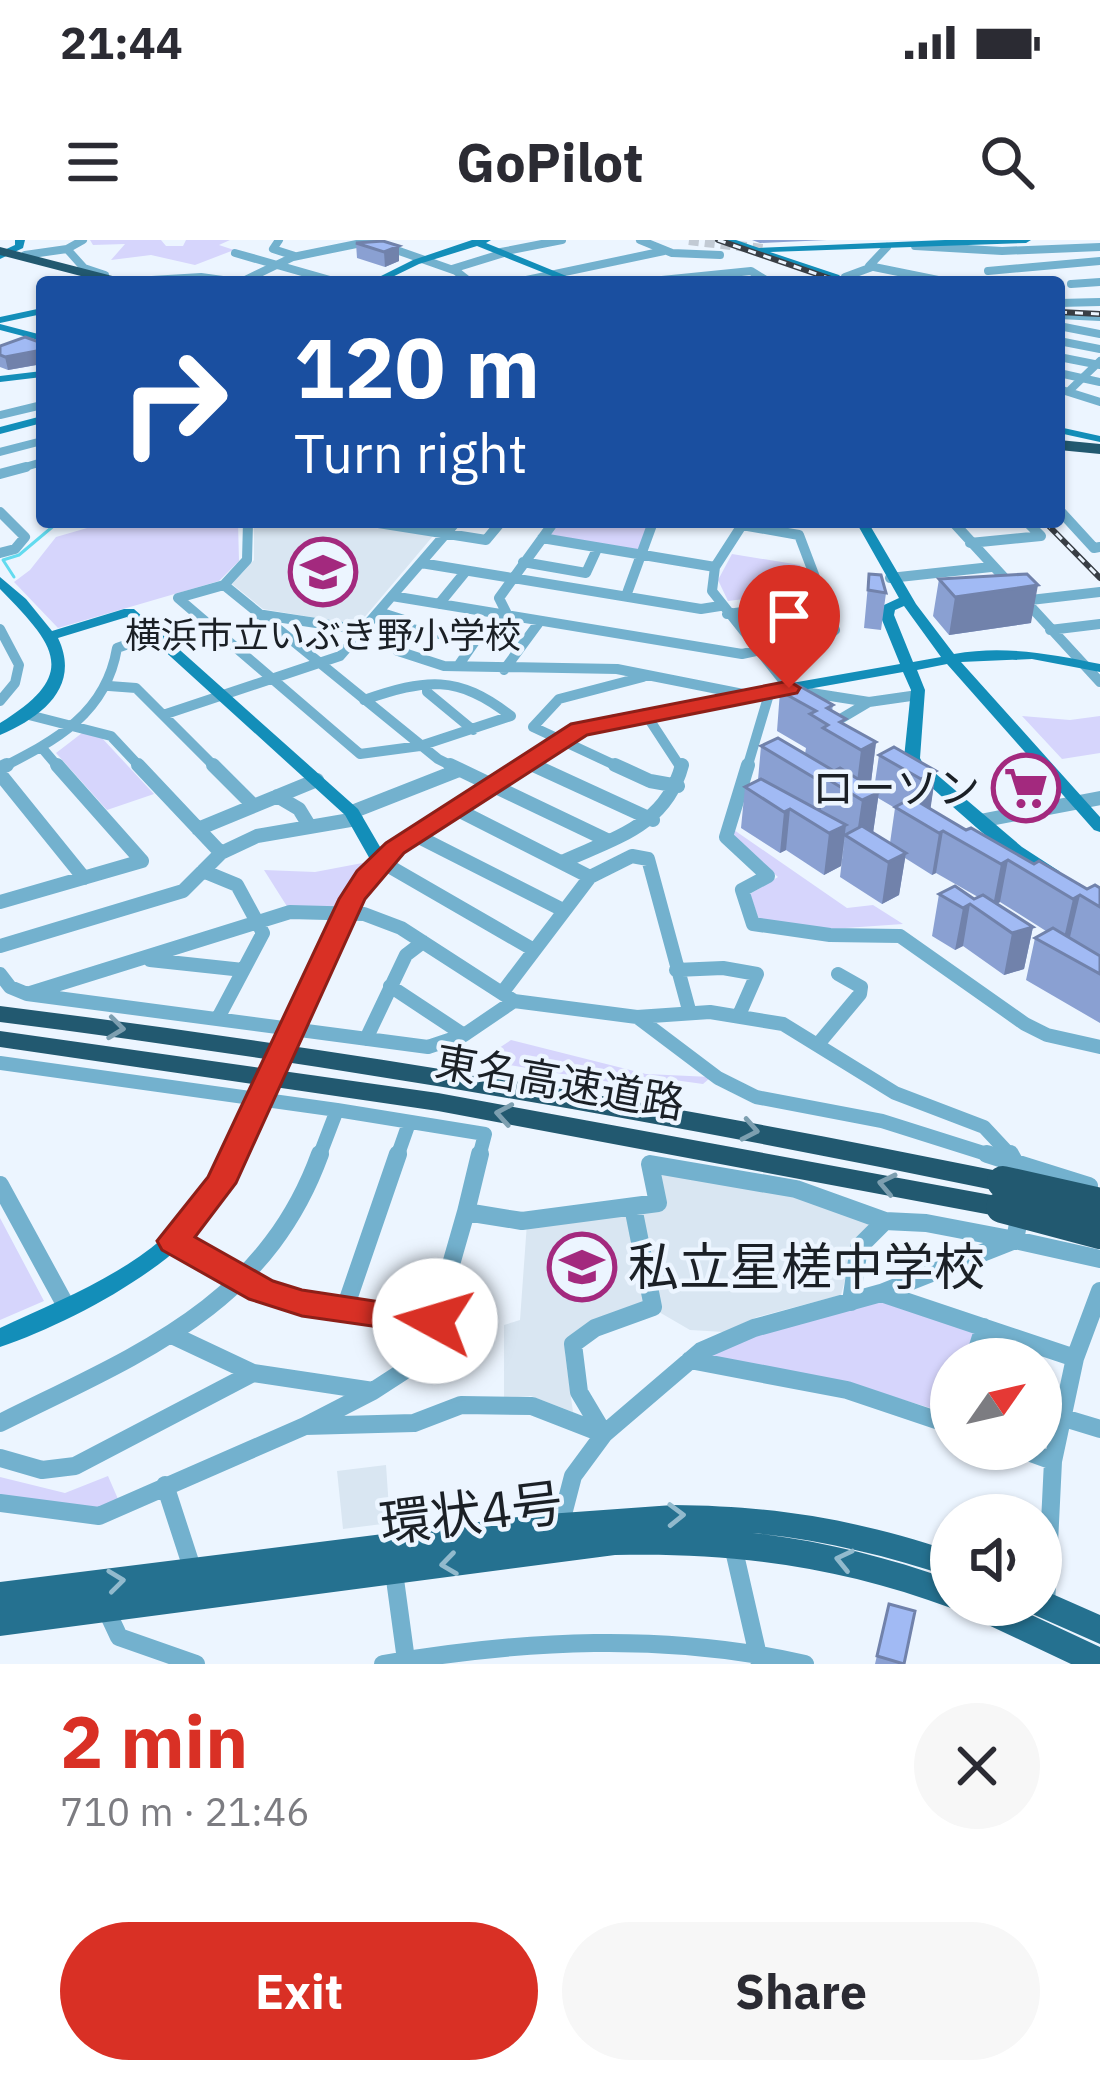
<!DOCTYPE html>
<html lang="en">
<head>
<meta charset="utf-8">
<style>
	body { margin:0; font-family:"IBM Plex Sans","Noto Sans JP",sans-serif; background:#f7f7f7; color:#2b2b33; height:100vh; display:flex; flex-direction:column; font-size:45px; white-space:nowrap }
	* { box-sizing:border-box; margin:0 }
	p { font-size:39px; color:#7c7c81 }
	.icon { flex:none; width:66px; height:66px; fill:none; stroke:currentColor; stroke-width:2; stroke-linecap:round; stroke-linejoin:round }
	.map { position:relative; height:1424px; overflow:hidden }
	.panel { display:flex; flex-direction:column; background:#fff; flex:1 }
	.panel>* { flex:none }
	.top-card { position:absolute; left:36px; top:36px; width:1029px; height:252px; border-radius:12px; box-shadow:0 3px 9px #0004; background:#1a4fa0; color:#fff; overflow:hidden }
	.needle { width:78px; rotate:56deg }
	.controls { position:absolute; left:930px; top:1098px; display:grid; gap:24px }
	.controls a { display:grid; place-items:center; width:132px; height:132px; border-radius:50%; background:#fff; box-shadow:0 3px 9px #0004; font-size:60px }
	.pin { position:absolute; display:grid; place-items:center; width:102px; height:102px; color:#fff; margin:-123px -51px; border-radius:50% 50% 50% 0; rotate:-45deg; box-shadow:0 0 12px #0007 }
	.pin .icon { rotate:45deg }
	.me { position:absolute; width:132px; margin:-66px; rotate:276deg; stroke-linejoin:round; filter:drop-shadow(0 0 9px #0008) }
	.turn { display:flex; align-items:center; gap:42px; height:252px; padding:0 60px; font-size:54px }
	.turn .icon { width:156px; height:156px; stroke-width:2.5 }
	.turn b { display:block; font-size:84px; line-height:102px }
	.round { display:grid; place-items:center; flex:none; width:126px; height:126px; border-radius:63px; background:#f7f7f7 }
	.head { display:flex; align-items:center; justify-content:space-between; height:204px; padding:0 60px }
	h1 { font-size:72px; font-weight:800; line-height:90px; color:#d93025 }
	.button { display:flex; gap:24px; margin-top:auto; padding:24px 60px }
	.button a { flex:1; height:138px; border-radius:72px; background:#d93025; color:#fff; font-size:48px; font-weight:800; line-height:138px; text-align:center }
	.button a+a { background:#f7f7f7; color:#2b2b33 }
	.status { display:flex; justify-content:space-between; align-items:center; height:84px; padding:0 60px; background:#fff; direction:ltr }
	.status svg { height:33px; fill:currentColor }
	header { display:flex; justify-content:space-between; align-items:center; height:156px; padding:0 60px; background:#fff; font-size:54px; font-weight:800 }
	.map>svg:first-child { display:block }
</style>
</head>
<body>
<div class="status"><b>21:44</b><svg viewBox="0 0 49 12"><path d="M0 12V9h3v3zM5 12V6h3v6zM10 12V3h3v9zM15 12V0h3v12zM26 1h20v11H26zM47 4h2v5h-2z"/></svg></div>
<header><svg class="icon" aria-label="menu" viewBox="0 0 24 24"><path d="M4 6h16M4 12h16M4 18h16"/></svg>GoPilot<svg class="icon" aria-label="search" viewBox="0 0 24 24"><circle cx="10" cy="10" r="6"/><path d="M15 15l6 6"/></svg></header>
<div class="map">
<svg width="1100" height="1424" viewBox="0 0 1100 1424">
	<rect width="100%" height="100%" fill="#ecf5ff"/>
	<path fill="#d9e6f2" d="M 254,282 L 354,282 L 433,296 L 358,385 L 263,369 L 232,344 L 254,320 Z
		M 657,929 L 754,944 L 872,980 L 855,1003 L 841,1055 L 757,1077 L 724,1092 L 690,1090 L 659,1072 L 640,973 L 664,966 Z
		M 631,972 L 647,1064 L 580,1091 L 565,1113 L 573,1172 L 531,1156 L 504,1158 L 504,1085 L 520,1080 L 527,983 Z
		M 386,1225 L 390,1283 L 343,1289 L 337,1231 Z"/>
	<path fill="#d6d5fc" d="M 90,0 L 161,0 L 166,6 L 183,6 L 186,0 L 230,0 L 219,5 L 234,10 L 195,25 L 151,15 L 111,20 L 125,4 L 93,5 Z
		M 108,282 L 238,282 L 239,321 L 219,341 L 58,388 L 14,342 L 30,330 L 56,297 Z
		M 561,282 L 651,282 L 638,312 L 549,297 Z
		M 732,314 L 800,325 L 810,351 L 728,361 L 718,340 Z
		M 1022,476 L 1070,480 L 1100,476 L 1100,513 L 1062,519 Z
		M 82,493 L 101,497 L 154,554 L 107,570 L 56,513 Z
		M 734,590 L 847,668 L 873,665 L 903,684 L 831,689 L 759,680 L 750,654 L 778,637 L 734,600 Z
		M 373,621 L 343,667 L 288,668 L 264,630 L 315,632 Z
		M 511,800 L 646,834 L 711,837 L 703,844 L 674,840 L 644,848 L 481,820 Z
		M 0,978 L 44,1061 L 0,1080 Z
		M 886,1059 L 978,1091 L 969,1119 L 951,1119 L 950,1174 L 871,1150 L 705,1115 L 760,1094 Z
		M 108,1236 L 118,1259 L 99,1269 L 0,1257 L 0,1237 L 65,1253 Z"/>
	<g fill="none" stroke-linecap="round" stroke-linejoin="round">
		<path stroke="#62dbef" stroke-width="3" d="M 14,337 L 3,320 L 19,315 L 57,283"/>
		<path stroke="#c2cad4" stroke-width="8" stroke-dasharray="8 4.5" stroke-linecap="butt" d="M 826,41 L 831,39"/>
		<path stroke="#c2cad4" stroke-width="10" stroke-dasharray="10 6" stroke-linecap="butt" d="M 689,0 L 763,9"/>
		<path stroke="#73b1ce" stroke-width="8" d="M 279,0 L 273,9 L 295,16
			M 640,0 L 672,13 L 720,15
			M 382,5 L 456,31 L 470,42
			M 915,6 L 1002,11 L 1100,7
			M 887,7 L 869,26 L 938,40 L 933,42
			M 67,9 L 84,28 L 105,35
			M 501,12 L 562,0
			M 235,13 L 337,42
			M 25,15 L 67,9 L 83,0
			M 452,29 L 504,13
			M 988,31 L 1100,21
			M 845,37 L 872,27
			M 119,42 L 201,37 L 237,42
			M 241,42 L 293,17 L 376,0
			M 517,42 L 664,11
			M 642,42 L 751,31 L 769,42
			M 1071,44 L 1100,42
			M 1059,63 L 1100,62
			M 1059,75 L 1100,77
			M 1059,86 L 1100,94
			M 1059,101 L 1100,109
			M 1059,117 L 1100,125
			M 1059,133 L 1100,142
			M 1059,149 L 1100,162
			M 1069,151 L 1100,121
			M 0,175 L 42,165
			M 0,212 L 42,201
			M 15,230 L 42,222"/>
		<path stroke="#73b1ce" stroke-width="10" d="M 0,234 L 26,227
			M 0,272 L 25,297 L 15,309 L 0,313
			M 1061,272 L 1094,308 L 1100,307
			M 248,282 L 247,320 L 224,345 L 438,519 L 456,528
			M 372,282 L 486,300 L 501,282
			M 744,282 L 715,327 L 712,351 L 789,448
			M 953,282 L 1100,442
			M 542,298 L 715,327
			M 970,303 L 1041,296 L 1027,282
			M 523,322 L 586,333 L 597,309
			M 421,323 L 701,369 L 720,366
			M 890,338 L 991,327
			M 224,345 L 178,358 L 360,514 L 420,506 L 511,476 C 457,434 426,439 364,460
			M 392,356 L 742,414 L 828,396 L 835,390 L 799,295 L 742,285
			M 626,356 L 653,282
			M 1022,361 L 1100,352
			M 439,364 L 466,331
			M 379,372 L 404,380 L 398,411 L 444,426 L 617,429 L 748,455
			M 257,374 L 362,390
			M 727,374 L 766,369
			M 508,376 L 499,358 L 554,282
			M 405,388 L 476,400 L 458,426
			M 0,389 L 19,425 L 15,443 L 0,461
			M 1050,390 L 1100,384
			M 504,430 L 540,381
			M 427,445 L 427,452 L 473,490
			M 109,446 L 136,448 L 216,528
			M 792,450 L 869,462
			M 645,473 L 681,528
			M 25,474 L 111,496 L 141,528
			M 163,475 L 340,416 L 456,282
			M 842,478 L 869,462 L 918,455
			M 42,508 L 59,528
			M 527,522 L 539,528
			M 1,528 C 56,500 106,474 117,408 L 154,395
			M 621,528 L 533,487 L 559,459 L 643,437
			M 747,528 L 770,451"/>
		<path stroke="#73b1ce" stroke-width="14" d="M 138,525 L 221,613
			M 213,525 L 253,565
			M 450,525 L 607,600
			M 533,525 L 653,580
			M 615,525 L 650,541 L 678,546
			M 748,525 L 726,597 L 768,636 L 742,650 L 753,684 L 830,695 L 900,696 L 1025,784 L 1047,795 L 1100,807
			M 0,528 L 7,525
			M 0,534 L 84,638
			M 277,556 L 299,569 L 310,587
			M 456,569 L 590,637 L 502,753
			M 352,572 L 459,530
			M 980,581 L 1100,558
			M 198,589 L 317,540
			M 415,595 L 563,670
			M 380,621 L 534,710
			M 562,622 C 614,598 666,586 682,525
			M 203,631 L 237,645 L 263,693 L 218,778
			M 590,637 L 632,616 L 648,619 L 689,770
			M 0,662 L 142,621 L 57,525
			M 0,706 L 183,651 L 221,613 L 257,596 L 356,579
			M 150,720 L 243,730
			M 676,730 L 723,728 L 757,734 L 739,775
			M 0,734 L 10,747 L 27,754 L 428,807 L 464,795 L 514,761
			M 390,746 L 464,795
			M 27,754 L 290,672 L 364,674 L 401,688 L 514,761 L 637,777 L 718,838 L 756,857 L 882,881 L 996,917
			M 637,777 L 710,772 L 783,784 L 895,853 L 984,887 L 1012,917
			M 366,799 L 406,715 L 423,702
			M 819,803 L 860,754 L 861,747 L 838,734
			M 0,823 L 337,870
			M 319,917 L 337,870 L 485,894 L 479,917
			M 397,917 L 409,883"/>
		<path stroke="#73b1ce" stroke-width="18" d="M 480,914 L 466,972 L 522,981 L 658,963 L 650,924 L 796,949 L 885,981 L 926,983 L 1015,1000 L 1020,973
			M 987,914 L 1089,946
			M 1010,914 L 1015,923
			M 0,945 L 66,1066
			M 174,1001 L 261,1050 L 301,1063 L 435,1081
			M 881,1053 L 1075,1118
			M 851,1062 L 859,1007 L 885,981
			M 344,1071 L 398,914
			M 172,1095 L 253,1133 L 373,1151 L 410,1127 L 429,1101 L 466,972
			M 974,1119 L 984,1087
			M 690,1120 L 847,1150 L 951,1185
			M 1064,1178 L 1100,1189
			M 0,1183 C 136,1115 264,1068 320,914
			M 305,1186 L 414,1183 L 461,1165 L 532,1166 L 604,1194 L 701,1111 L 754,1088 L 881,1053 L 1015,1000 L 1100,1019
			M 1020,1209 L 1053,1221
			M 0,1218 L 42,1230 L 75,1226 L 253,1133
			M 165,1245 L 193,1331
			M 0,1263 L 99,1276 L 305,1186 L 373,1151
			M 560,1286 L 573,1236 L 604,1194 L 579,1152 L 573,1104 L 595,1088 L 653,1067 L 633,967
			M 733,1306 L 760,1424
			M 394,1332 L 406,1420
			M 1046,1365 L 1053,1221 L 1075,1118 L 1100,1051
			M 105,1367 L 119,1397 L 196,1424
			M 383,1424 C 524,1400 665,1392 805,1424"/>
		<path fill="#138eb9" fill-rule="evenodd" d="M 15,0 L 25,0 L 23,8 L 0,19 L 0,12 L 15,5 Z
			M 472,0 L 491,0 L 486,3 L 581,42 L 567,42 L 477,6 L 419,24 L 382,42 L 369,42 L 413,20 Z
			M 722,0 L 736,0 L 759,8 L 945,0 L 1031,0 L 1026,3 L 770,12 L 839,35 L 841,37 L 836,40 Z
			M 42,68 L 42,74 L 0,83 L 0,77 Z
			M 0,84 L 42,95 L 42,101 L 0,90 Z
			M 42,131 L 42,137 L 0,142 L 0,136 Z
			M 42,176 L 42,183 L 0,194 L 0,187 Z
			M 1059,187 L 1100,196 L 1100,202 L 1059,193 Z
			M 856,282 L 868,282 L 916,364 L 954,414 C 1004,405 1051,414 1100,424 L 1100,432 L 1032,419 L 961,422 L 1100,577 L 1100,592 L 1094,590 L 947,424 L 917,430 L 925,450 L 920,518 L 922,522 L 1022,607 L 1059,631 L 1062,635 L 1059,639 C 1028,641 938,552 910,528 L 904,518 L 911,450 L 903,432 L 613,484 L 585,492 L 386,625 L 360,660 L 303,782 L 294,788 L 285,782 L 343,659 L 371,621 L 345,575 L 127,377 L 58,398 C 81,446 43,477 0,495 L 0,483 C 80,434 56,406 0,349 L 0,337 L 26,359 L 52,391 L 124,369 L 134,369 L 358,569 L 383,612 L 575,486 L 611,475 L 900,424 L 880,375 L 884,365 L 899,358 ZM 904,366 L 941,417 L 913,422 L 894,375 L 895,370 Z
			M 256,858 L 263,860 L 266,865 C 250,902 236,941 212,974 C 168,1031 68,1084 0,1107 L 0,1088 C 71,1055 154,1024 201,957 C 220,929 232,896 246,865 L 249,860 Z"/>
		<path fill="#257190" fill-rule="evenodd" d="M 673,1265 C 776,1266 853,1279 951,1311 L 951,1337 C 885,1315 822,1300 753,1293 C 822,1301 886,1317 951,1340 L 951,1365 L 958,1365 L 951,1368 C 841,1327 732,1312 615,1315 L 0,1396 L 0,1342 L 534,1275 Z
			M 1041,1349 L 1100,1375 L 1100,1404 L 1030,1373 L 1027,1365 L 1041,1365 Z
			M 963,1365 L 1010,1365 L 1100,1407 L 1100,1424 L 1071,1424 L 967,1375 Z"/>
		<path fill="#225970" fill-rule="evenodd" d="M 0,7 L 124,39 L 125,42 L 104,42 L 0,15 Z
			M 1059,200 L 1100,204 L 1100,214 L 1059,210 Z
			M 0,766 C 337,808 670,864 1003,932 L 1013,935 L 1017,942 L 1013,949 L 1003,952 C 671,883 337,825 0,782 Z
			M 0,791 L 438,853 L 1002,957 L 1012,960 L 1016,967 L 1012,974 L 1002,977 L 438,871 L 0,807 Z"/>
		<defs>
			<path id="rail" d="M 718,0 L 840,42
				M 1059,72 L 1100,74
				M 1045,282 L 1100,338"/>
		</defs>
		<use href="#rail" stroke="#393e45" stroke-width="6"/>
		<use href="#rail" stroke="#ecf5ff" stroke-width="3" stroke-dasharray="8" stroke-linecap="butt"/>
		<path stroke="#138eb9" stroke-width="18" d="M 256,865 L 294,782"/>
		<path stroke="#225970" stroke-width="32" d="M 1003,942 L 1100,964
			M 1002,967 L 1100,993"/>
	</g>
	<path fill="#8aa0d2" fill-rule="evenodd" d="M 752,0 L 827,0 L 760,3 Z
		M 356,3 L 399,6 L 399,21 L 385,27 L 357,18 Z
		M 42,103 L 42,124 L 8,130 L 0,127 L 0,106 Z
		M 869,334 L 886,353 L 881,390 L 864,388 Z
		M 939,339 L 1031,383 L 949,395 L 933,376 Z
		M 780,451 L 833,465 L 832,471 L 846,485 L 876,502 L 871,542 L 867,544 L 874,549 L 879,515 L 936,531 L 930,569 L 966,590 L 1087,649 L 1100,648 L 1100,716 L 1069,698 L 1100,716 L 1100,783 L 1026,740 L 1035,698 L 1046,691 L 1000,662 L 997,664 L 1033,687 L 1024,729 L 1004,735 L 963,706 L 955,710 L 932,696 L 939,654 L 974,659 L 978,657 L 936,633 L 932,635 L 905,618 L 899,655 L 882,664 L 840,637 L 845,594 L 841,626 L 824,635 L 786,610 L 780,613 L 741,588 L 745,547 L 758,540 L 761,506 L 805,514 L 806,508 L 777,491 ZM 878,558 L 895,568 L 890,603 L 873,593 Z
		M 889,1364 L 904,1424 L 875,1424 Z"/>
	<path fill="#7182ab" d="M 399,6 L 399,21 L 385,27 L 384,12 Z
		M 42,110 L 42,124 L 8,130 L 5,117 Z
		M 1038,345 L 1031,383 L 949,395 L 955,357 Z
		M 876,502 L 871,542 L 856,550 L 861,510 Z
		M 936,531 L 930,572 L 915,580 L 921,539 Z
		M 824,537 L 820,578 L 813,581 L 818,540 Z
		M 879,552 L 873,593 L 856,601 L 862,560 Z
		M 790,569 L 786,610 L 780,613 L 784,572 Z
		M 846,585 L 841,626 L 824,635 L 829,593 Z
		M 943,591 L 936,633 L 932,635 L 939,593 Z
		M 906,613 L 899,655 L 882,664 L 888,622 Z
		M 1008,620 L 1000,662 L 993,666 L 1001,624 Z
		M 1080,655 L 1070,697 L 1063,702 L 1073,659 Z
		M 970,664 L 963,706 L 955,710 L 963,668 Z
		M 1033,687 L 1024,729 L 1004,735 L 1012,693 Z"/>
	<path fill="#a1baf4" stroke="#7182ab" stroke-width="3" d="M 383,1 L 399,6 L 384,12 L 356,3 Z
		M 25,97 L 42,103 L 42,110 L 5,117 L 0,115 L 0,106 Z
		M 869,334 L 881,335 L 886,353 L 868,350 Z
		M 1027,334 L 1038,345 L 955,357 L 939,339 Z
		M 796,444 L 833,465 L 827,468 L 846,479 L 840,482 L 876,502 L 861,510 L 823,488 L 828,485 L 810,474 L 816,471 L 780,451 Z
		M 778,498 L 834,531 L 840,528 L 879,552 L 862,560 L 824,537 L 818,540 L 761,506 Z
		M 894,507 L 936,531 L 921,539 L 879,515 Z
		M 761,539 L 846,585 L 829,593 L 790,569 L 784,572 L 745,547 Z
		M 912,558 L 966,590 L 971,588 L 1034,624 L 1039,621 L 1087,649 L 1095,645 L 1100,648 L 1100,667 L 1080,655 L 1073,659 L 1008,620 L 1001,624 L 943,591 L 939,593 L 895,567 Z
		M 862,586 L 906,613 L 888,622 L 845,595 Z
		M 955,646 L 974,659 L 983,655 L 1033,687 L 1012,693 L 970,664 L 963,668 L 939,654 Z
		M 1053,688 L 1100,716 L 1100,734 L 1035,698 Z
		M 889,1364 L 915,1371 L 904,1424 L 877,1416 Z"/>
	<defs><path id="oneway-chevron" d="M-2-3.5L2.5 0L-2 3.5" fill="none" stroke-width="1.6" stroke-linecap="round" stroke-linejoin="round" transform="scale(3)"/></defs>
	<g stroke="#7d9fb0">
		<use href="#oneway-chevron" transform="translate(116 788) rotate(7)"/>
		<use href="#oneway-chevron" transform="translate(504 874) rotate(-170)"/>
		<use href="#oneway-chevron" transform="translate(750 890) rotate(11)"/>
		<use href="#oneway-chevron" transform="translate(887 944) rotate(-168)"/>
	</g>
	<g stroke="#92bacd">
		<use href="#oneway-chevron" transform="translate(676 1275) rotate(-1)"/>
		<use href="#oneway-chevron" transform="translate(844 1320) rotate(-167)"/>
		<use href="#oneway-chevron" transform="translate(449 1324) rotate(172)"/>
		<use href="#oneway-chevron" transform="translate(116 1341) rotate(-7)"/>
	</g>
	<path fill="#d93025" stroke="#8d1f18" stroke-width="3" d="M 789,441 L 800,448 L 797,453 L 587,495 L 404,613 L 365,659 L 236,943 L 195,997 L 273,1041 L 302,1050 L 447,1072 L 452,1081 L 447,1091 L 435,1095 L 302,1076 L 249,1059 L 162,1010 L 157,1001 L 208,937 L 339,659 L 357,631 L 386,603 L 571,484 Z"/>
	<defs>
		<symbol id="school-ring" viewBox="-11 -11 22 22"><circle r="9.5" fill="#ecf5ff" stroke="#a3297e" stroke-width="1.5"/><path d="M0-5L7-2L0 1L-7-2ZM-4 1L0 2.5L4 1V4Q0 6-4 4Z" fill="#a3297e"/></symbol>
		<symbol id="supermarket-ring" viewBox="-11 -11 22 22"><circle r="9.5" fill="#ecf5ff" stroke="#a3297e" stroke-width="1.5"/><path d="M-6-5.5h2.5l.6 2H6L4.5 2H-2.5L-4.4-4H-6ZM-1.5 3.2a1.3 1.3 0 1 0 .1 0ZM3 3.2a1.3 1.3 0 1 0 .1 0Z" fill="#a3297e"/></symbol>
	</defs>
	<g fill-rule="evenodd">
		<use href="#school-ring" x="285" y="294" width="76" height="76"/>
		<use href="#supermarket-ring" x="988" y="510" width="76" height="76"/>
		<use href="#school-ring" x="544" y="989" width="76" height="76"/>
	</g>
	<g text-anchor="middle" stroke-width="9" stroke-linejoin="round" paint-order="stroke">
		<g font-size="36" fill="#1b2026" stroke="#ecf5ff">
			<text x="323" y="408">横浜市立いぶき野小学校</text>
		</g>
		<g font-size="42" fill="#1b2026" stroke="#ecf5ff" text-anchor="end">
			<text x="980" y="563">ローソン</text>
		</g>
		<g font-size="42" fill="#1b2026" stroke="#ecf5ff">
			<text transform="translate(560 842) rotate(10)" y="15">東名高速道路</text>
		</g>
		<g font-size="51" fill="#1b2026" stroke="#ecf5ff" text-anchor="start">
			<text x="628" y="1045">私立星槎中学校</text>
		</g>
		<g font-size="51" fill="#1b2026" stroke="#ecf5ff">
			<text transform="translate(471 1273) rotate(-7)" y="18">環状4号</text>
		</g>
	</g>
</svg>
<div class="controls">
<a><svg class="needle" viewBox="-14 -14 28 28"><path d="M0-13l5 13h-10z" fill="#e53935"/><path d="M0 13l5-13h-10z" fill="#7c7c81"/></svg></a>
<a><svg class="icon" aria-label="sound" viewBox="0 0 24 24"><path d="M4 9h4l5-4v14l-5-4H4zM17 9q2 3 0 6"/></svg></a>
</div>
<div class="pin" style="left:789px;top:448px;background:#d93025"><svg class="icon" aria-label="arrive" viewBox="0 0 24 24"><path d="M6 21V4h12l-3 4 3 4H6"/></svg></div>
<svg class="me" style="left:435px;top:1081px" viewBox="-20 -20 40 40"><circle r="19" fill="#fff"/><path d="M0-13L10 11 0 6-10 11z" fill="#d93025"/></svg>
<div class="top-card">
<div class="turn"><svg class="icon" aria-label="right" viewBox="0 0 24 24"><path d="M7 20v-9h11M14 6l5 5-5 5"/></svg><div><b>120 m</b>Turn right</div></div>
</div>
</div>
<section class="panel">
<div class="head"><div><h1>2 min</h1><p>710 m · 21:46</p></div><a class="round"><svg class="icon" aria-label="close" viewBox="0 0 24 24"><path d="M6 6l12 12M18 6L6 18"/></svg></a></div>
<div class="button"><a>Exit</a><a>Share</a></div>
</section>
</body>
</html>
